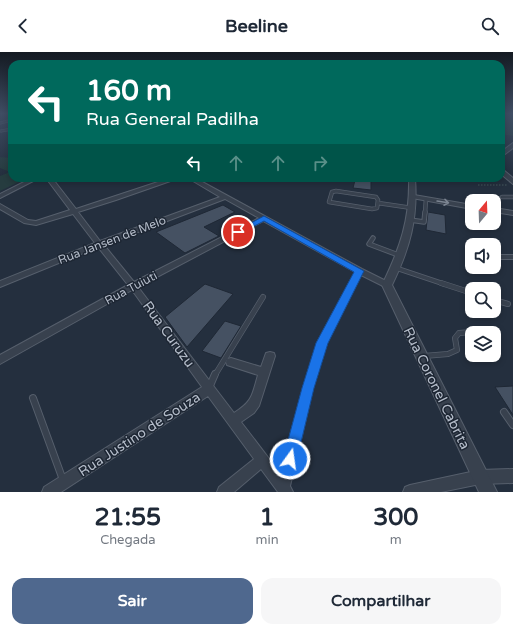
<!DOCTYPE html>
<html lang="pt">
<head>
<meta charset="utf-8">
<style>
	body { margin:0; font-family:"Varela Round",sans-serif; background:#f6f6f7; color:#1f2937; height:100vh; display:flex; flex-direction:column; font-size:15px; white-space:nowrap }
	* { box-sizing:border-box; margin:0 }
	p { font-size:13px; color:#747a83 }
	.icon { flex:none; width:22px; height:22px; fill:none; stroke:currentColor; stroke-width:2; stroke-linecap:round; stroke-linejoin:round }
	.map { position:relative; height:440px; overflow:hidden }
	.side { display:flex; flex-direction:column; background:#fff; flex:1 }
	.side>* { flex:none }
	.top-card { position:absolute; left:8px; top:8px; width:497px; height:122px; border-radius:12px; box-shadow:0 2px 6px #0003; background:#00695c; color:#fff; overflow:hidden }
	.needle { width:26px; rotate:19deg }
	.tools { position:absolute; left:465px; top:142px; display:grid; gap:8px }
	.tools a { display:grid; place-items:center; width:36px; height:36px; border-radius:8px; background:#fff; box-shadow:0 2px 6px #0003; font-size:20px }
	.pin { position:absolute; display:grid; place-items:center; width:34px; height:34px; color:#fff; margin:-17px; border:2px solid #fff; border-radius:50%; box-shadow:0 1px 4px #0007 }
	.me { position:absolute; width:44px; margin:-22px; rotate:14deg; stroke-linejoin:round; filter:drop-shadow(0 0 3px #0008) }
	.turn { display:flex; align-items:center; gap:14px; height:84px; padding:0 12px; font-size:18px }
	.turn .icon { width:52px; height:52px; stroke-width:2.5 }
	.turn b { display:block; font-size:28px; line-height:34px }
	.lanes { display:flex; align-items:center; height:38px; padding:0 12px; background:#0003; justify-content:center; gap:20px; direction:ltr }
	.lanes .off { opacity:.35 }
	.eta { display:flex; justify-content:space-evenly; align-items:center; height:68px; text-align:center }
	.eta b { font-size:24px; font-weight:800; line-height:28px }
	.action { display:flex; gap:8px; margin-top:auto; padding:8px 12px }
	.action a { flex:1; height:46px; border-radius:12px; background:#4f688e; color:#fff; font-size:16px; font-weight:800; line-height:46px; text-align:center }
	.action a+a { background:#f6f6f7; color:#1f2937 }
	header { display:flex; justify-content:space-between; align-items:center; height:52px; padding:0 12px; background:#fff; font-size:18px; font-weight:800 }
	.map>svg:first-child { display:block }
</style>
</head>
<body>
<header><svg class="icon" aria-label="back" viewBox="0 0 24 24"><path d="M15 5l-7 7 7 7"/></svg>Beeline<svg class="icon" aria-label="search" viewBox="0 0 24 24"><circle cx="10" cy="10" r="6"/><path d="M15 15l6 6"/></svg></header>
<div class="map">
<svg width="513" height="440" viewBox="0 0 513 440">
	<rect width="100%" height="100%" fill="#242f3e"/>
	<path fill="#263c3f" d="M 501,61 L 513,61 L 513,84 L 501,82 Z
		M 0,105 L 12,106 L 12,126 L 27,126 L 0,139 L 0,124 L 10,120 L 0,116 Z"/>
	<path fill="#455162" stroke="#1f2835" d="M 361,126 L 371,126 L 371,138 L 353,136 L 355,128 L 361,129 Z
		M 223,153 L 235,160 L 204,175 L 219,184 L 185,201 L 156,180 Z
		M 428,160 L 445,163 L 446,182 L 426,178 Z
		M 205,232 L 233,242 L 187,295 L 165,265 Z
		M 225,269 L 241,274 L 221,306 L 202,299 Z
		M 513,334 L 513,363 L 495,335 Z"/>
	<g fill="none" stroke-linecap="round" stroke-linejoin="round">
		<defs>
			<path id="service-far4" d="M 0,71 L 12,68
				M 1,79 L 12,77"/>
			<path id="service-far3" d="M 336,139 L 376,145 L 378,148 L 377,156 L 372,157 L 329,150 L 332,140 Z
				M 502,145 L 513,145
				M 378,151 L 412,156
				M 425,161 L 426,147"/>
			<path id="service-far2" d="M 410,168 L 424,170 L 425,160
				M 373,186 L 369,192 L 401,204
				M 396,216 L 444,232"/>
			<path id="service-far1" d="M 441,231 L 472,241
				M 494,248 L 508,252
				M 424,304 L 448,302 L 457,298 L 455,286 L 459,281 L 484,279
				M 215,323 L 263,245"/>
			<path id="service" d="M 209,336 L 215,322
				M 33,346 L 63,428
				M 504,360 L 513,373"/>
			<path id="minor" d="M 32,126 L 39,126 L 0,146 L 0,142 Z
				M 46,126 L 52,126 L 76,157 L 170,126 L 179,126 L 116,148 L 78,160 L 100,189 L 220,145 L 188,126 L 195,126 L 362,217 L 390,231 L 391,233 L 387,236 L 361,223 L 327,291 L 313,336 L 290,434 L 293,440 L 278,440 L 261,417 L 234,440 L 217,440 L 219,435 L 254,407 L 208,344 L 61,440 L 42,440 L 44,435 L 202,335 L 132,238 L 0,312 L 0,303 L 128,233 L 98,195 L 0,235 L 0,229 L 95,191 L 73,162 L 36,173 L 24,171 L 0,157 L 0,152 L 28,168 L 36,169 L 70,158 ZM 225,147 L 259,166 L 134,230 L 104,193 ZM 263,169 L 355,220 L 317,291 L 303,336 L 280,421 L 241,370 L 254,361 L 259,354 L 275,304 L 274,301 L 270,300 L 266,301 L 261,315 L 231,306 L 227,307 L 226,310 L 227,313 L 258,323 C 252,343 253,349 234,361 L 138,235 Z
				M 414,143 L 472,153 L 472,157 L 412,146 L 412,144 Z
				M 494,156 L 513,159 L 513,163 L 494,160 Z
				M 499,203 L 513,203 L 513,207 L 499,207 L 498,205 Z
				M 513,417 L 513,431 L 480,432 L 441,440 L 403,440 L 405,435 L 410,433 L 480,418 Z"/>
			<path id="tertiary" d="M 513,91 L 513,96 L 501,105 L 501,100 Z
				M 501,116 L 513,126 L 513,132 L 501,122 Z
				M 409,126 L 415,126 C 418,167 410,196 392,233 L 497,440 L 479,440 L 382,233 C 400,196 410,168 409,126 Z"/>
		</defs>
		<use href="#service-far4" stroke="#565f6c" stroke-width="3"/>
		<use href="#service-far3" stroke="#565f6c" stroke-width="4.5"/>
		<use href="#service-far2" stroke="#565f6c" stroke-width="5.5"/>
		<use href="#service-far1" stroke="#565f6c" stroke-width="6"/>
		<use href="#service" stroke="#565f6c" stroke-width="8"/>
		<use href="#minor" stroke="#565f6c" stroke-width="2"/>
		<use href="#tertiary" stroke="#565f6c" stroke-width="2"/>
		<path stroke="#44595c" stroke-width="1" stroke-dasharray="1.5 1.5" stroke-linecap="butt" d="M 478,133 L 507,133"/>
		<use href="#service-far4" stroke="#38414e" stroke-width="2"/>
		<use href="#service-far3" stroke="#38414e" stroke-width="3"/>
		<use href="#service-far2" stroke="#38414e" stroke-width="3.5"/>
		<use href="#service-far1" stroke="#38414e" stroke-width="4.5"/>
		<use href="#service" stroke="#38414e" stroke-width="6"/>
		<use href="#minor" fill="#38414e" fill-rule="evenodd"/>
		<use href="#tertiary" fill="#38414e" fill-rule="evenodd"/>
	</g>
	<defs><path id="oneway-shaft" d="M-6 0H5M1.5-3L5.5 0L1.5 3" fill="none" stroke-width="1.6" stroke-linecap="round" stroke-linejoin="round"/></defs>
	<use stroke="#7c8592" href="#oneway-shaft" transform="translate(443 150) rotate(9)"/>
	<linearGradient id="sky" x2="0" y2="1"><stop stop-color="#141a22"/><stop offset="0.5" stop-color="#3f4d63"/><stop offset="1" stop-color="#3f4d63" stop-opacity="0"/></linearGradient>
	<rect width="513" height="123" fill="url(#sky)"/>
	<path fill="#1a73e8" stroke="#114b97" d="M 264,164 L 364,219 L 328,291 L 314,336 L 297,407 L 295,412 L 290,414 L 285,412 L 283,407 L 302,336 L 316,291 L 354,220 L 264,169 L 241,181 L 238,182 L 234,180 Z"/>
	<g text-anchor="middle" stroke-width="3" stroke-linejoin="round" paint-order="stroke">
		<g font-size="12" fill="#b4bcc9" stroke="#1d2633">
			<text transform="translate(112 188) rotate(-21)" y="4">Rua Jansen de Melo</text>
			<text transform="translate(131 236) rotate(-28)" y="4">Rua Tuiuti</text>
		</g>
		<g font-size="14" fill="#b4bcc9" stroke="#1d2633">
			<text transform="translate(169 282) rotate(54)" y="5">Rua Curuzu</text>
			<text transform="translate(437 336) rotate(64)" y="5">Rua Coronel Cabrita</text>
			<text transform="translate(139 382) rotate(-33)" y="5">Rua Justino de Souza</text>
		</g>
	</g>
</svg>
<div class="tools">
<a><svg class="needle" viewBox="-14 -14 28 28"><path d="M0-13l5 13h-10z" fill="#e53935"/><path d="M0 13l5-13h-10z" fill="#747a83"/></svg></a>
<a><svg class="icon" aria-label="sound" viewBox="0 0 24 24"><path d="M4 9h4l5-4v14l-5-4H4zM17 9q2 3 0 6"/></svg></a>
<a><svg class="icon" aria-label="search" viewBox="0 0 24 24"><circle cx="10" cy="10" r="6"/><path d="M15 15l6 6"/></svg></a>
<a><svg class="icon" aria-label="layers" viewBox="0 0 24 24"><path d="M12 4l9 5-9 5-9-5zM3 14l9 5 9-5"/></svg></a>
</div>
<div class="pin" style="left:238px;top:180px;background:#d93025"><svg class="icon" aria-label="arrive" viewBox="0 0 24 24"><path d="M6 21V4h12l-3 4 3 4H6"/></svg></div>
<svg class="me" style="left:290px;top:407px" viewBox="-20 -20 40 40"><circle r="17" fill="#1a73e8" stroke="#fff" stroke-width="3"/><path d="M0-11L8 9 0 5-8 9z" fill="#fff"/></svg>
<div class="top-card">
<div class="turn"><svg class="icon" aria-label="left" viewBox="0 0 24 24"><path d="M17 20v-9H6M10 6l-5 5 5 5"/></svg><div><b>160 m</b>Rua General Padilha</div></div>
<div class="lanes"><svg class="icon" aria-label="left" viewBox="0 0 24 24"><path d="M17 20v-9H6M10 6l-5 5 5 5"/></svg><svg class="icon off" aria-label="ahead" viewBox="0 0 24 24"><path d="M12 20V5M6 11l6-6 6 6"/></svg><svg class="icon off" aria-label="ahead" viewBox="0 0 24 24"><path d="M12 20V5M6 11l6-6 6 6"/></svg><svg class="icon off" aria-label="right" viewBox="0 0 24 24"><path d="M7 20v-9h11M14 6l5 5-5 5"/></svg></div>
</div>
</div>
<section class="side">
<div class="eta">
<div><b>21:55</b><p>Chegada</p></div>
<div><b>1</b><p>min</p></div>
<div><b>300</b><p>m</p></div>
</div>
<div class="action"><a>Sair</a><a>Compartilhar</a></div>
</section>
</body>
</html>
